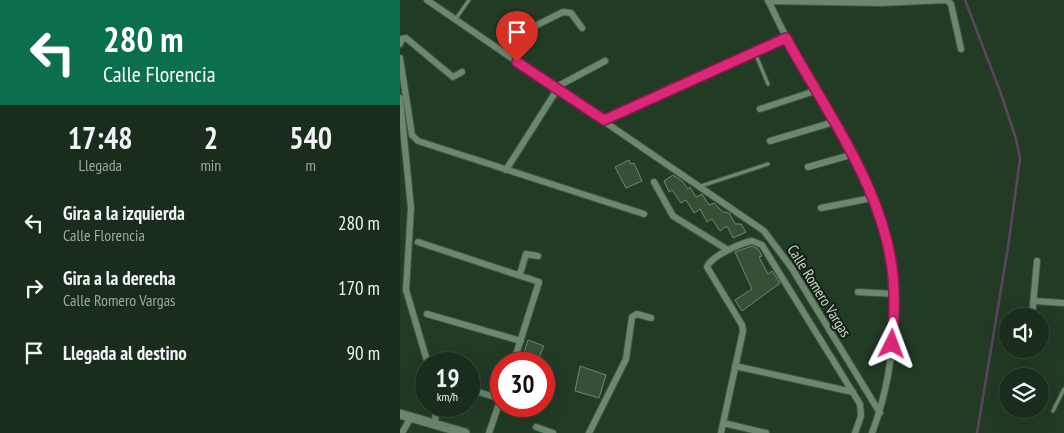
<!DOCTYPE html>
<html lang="es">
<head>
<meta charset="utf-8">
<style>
	body { margin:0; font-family:"PT Sans Narrow",sans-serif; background:#273829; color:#f1f3f6; height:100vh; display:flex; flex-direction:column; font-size:19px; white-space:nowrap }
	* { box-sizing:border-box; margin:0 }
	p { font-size:16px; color:#9fa7a3 }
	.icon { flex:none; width:28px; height:28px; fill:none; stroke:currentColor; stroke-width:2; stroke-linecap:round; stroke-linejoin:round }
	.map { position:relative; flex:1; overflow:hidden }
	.panel { display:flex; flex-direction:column; background:#1a2c1c; width:400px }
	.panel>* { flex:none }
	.guide { background:#0b6e4f; color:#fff; overflow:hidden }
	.tools { position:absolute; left:599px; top:308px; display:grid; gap:10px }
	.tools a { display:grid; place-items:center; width:50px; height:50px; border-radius:50%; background:#1a2c1c; box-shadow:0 5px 20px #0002,0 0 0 1px #38483b; font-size:25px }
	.speed { position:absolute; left:15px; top:352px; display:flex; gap:10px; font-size:25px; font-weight:700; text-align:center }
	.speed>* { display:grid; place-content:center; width:65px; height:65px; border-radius:50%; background:#1a2c1c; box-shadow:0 5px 20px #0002,0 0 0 1px #38483b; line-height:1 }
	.speed small { font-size:12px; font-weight:400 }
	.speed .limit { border:8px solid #d22; background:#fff; color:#111 }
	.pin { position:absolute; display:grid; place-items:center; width:42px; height:42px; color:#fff; margin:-51px -21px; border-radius:50% 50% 50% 0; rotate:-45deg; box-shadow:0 0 5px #0007 }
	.pin .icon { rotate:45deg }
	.me { position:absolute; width:55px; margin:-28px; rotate:3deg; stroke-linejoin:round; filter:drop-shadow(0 0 4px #0008) }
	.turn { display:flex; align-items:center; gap:18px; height:105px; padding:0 20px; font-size:22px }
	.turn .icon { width:65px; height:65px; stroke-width:2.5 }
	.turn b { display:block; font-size:35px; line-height:42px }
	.eta { display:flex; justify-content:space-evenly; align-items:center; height:85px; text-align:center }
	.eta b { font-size:30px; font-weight:700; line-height:35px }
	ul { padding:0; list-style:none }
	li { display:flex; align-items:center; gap:15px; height:65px; padding:0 20px }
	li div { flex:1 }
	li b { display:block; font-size:19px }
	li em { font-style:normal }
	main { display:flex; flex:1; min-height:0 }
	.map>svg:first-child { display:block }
</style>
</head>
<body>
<main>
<section class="panel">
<div class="guide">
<div class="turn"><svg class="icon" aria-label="left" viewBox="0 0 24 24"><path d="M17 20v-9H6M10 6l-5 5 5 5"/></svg><div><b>280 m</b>Calle Florencia</div></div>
</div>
<div class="eta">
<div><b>17:48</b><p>Llegada</p></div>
<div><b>2</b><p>min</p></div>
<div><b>540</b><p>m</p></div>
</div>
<ul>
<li><svg class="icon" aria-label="left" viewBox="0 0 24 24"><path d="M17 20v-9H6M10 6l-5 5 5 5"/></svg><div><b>Gira a la izquierda</b><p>Calle Florencia</p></div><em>280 m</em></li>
<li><svg class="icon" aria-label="right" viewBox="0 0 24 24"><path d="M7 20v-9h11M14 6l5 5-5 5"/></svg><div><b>Gira a la derecha</b><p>Calle Romero Vargas</p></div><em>170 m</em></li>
<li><svg class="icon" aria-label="arrive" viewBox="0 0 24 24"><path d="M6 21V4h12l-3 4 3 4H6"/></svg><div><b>Llegada al destino</b></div><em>90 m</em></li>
</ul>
</section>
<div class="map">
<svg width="664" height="433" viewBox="0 0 664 433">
	<rect width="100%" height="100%" fill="#223b25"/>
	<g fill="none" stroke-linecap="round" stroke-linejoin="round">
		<path stroke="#5c4564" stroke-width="2.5" d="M 565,0 L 600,91 L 616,139 L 620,159 L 608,247 L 577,433"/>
	</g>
	<path fill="#365038" stroke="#6d886f" d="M 229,160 L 231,164 L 234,163 L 242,181 L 226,188 L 215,167 Z
		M 273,175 L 282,181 L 288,189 L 290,187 L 296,197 L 302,194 L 309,205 L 314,203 L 323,212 L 329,213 L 335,224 L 341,224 L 346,232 L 333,238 L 327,226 L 320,231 L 312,219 L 307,222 L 300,209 L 294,213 L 286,200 L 281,203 L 272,190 L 269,192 L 264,181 Z
		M 352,246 L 358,249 L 362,256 L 359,257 L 368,274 L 372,271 L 380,283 L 342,311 L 335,300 L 352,289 L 335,252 Z
		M 128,340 L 144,346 L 138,360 L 137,364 L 120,364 Z
		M 180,366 L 206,375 L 199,398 L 175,391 Z"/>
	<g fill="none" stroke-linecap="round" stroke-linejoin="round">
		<defs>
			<path id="service" d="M 55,20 L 69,0
				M 355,53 L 368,84
				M 301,186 L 368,164
				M 653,411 L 664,389"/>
			<path id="minor" d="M 27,0 L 364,231 L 391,267 L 480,413
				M 368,0 C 383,32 399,63 417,94 C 429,114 443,134 454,155 C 499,241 506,342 472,433
				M 368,1 L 481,3 L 546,0 L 551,4 L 561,49
				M 0,44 L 2,39 L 6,38 L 53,77 L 62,72
				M 104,53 L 117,35 L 163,12 L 171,13 L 182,28
				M 0,58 L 12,135 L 18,141 L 244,214
				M 0,98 L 11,208 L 6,290 L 28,364
				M 360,109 L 415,91
				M 204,119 L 386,38
				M 370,141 L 434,122
				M 408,167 L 454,154
				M 106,170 L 160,85 L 205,61
				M 254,182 L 273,216 L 328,250
				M 421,208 L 472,198
				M 18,242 L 139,282 L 113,364
				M 120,274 L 126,254 L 138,256
				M 458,292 L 495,294
				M 634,301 L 664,303
				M 27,314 L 121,341
				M 632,316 L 637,261
				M 335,366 L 453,392
				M 69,389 L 101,399
				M 323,423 L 366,433
				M 35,424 L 36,406
				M 136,427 L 153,433
				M 2,433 L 11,417
				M 89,433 L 101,398
				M 189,433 L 226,359 L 232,317 L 237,314 L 251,318
				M 321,433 L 343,331 L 342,325 L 307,267 C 311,256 341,243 352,241 L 362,245 L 460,404 L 461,416 L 455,433"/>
			<path id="secondary" d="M 0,414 L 65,433"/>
		</defs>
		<use href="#service" stroke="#405642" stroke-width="5"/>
		<use href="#minor" stroke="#405642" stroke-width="8"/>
		<use href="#secondary" stroke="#405642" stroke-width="11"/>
		<use href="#service" stroke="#6b876d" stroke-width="3"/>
		<use href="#minor" stroke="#6b876d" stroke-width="6"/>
		<use href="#secondary" stroke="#6b876d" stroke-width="9"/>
	</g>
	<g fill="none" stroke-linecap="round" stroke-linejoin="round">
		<defs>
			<path id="route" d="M 117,62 L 204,120 L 386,38 C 429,117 493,201 494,294 C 495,311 493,327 492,344"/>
		</defs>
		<use href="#route" stroke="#8e194d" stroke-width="12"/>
		<use href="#route" stroke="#db2777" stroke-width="9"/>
	</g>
	<g text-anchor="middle" stroke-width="4" stroke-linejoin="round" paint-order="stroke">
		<g font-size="15" fill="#ccdbcc" stroke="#141f15">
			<text transform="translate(419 291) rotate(58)" y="5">Calle Romero Vargas</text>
		</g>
	</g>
</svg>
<div class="tools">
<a><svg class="icon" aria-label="sound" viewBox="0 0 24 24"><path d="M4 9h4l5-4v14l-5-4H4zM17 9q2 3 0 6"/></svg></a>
<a><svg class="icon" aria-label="layers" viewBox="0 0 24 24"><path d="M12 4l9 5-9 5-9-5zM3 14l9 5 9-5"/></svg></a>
</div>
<div class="speed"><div>19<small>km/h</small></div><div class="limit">30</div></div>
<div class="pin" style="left:117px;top:62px;background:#d93025"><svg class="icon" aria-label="arrive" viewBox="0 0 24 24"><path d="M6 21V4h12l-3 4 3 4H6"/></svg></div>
<svg class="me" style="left:492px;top:344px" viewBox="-20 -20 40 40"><path d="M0-17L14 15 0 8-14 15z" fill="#db2777" stroke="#fff" stroke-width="4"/></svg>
</div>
</main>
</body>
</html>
